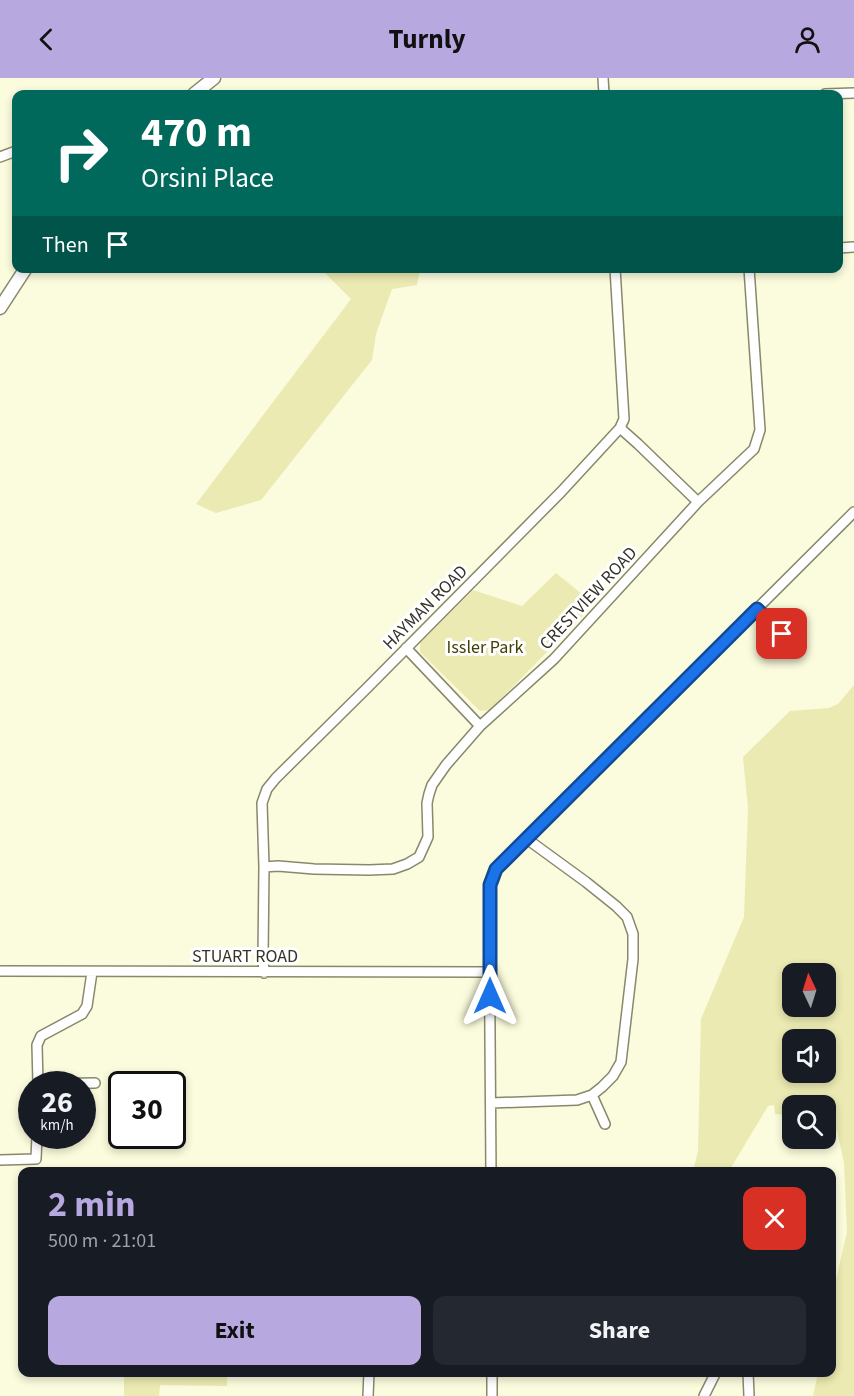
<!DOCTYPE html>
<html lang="en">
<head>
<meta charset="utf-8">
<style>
	body { margin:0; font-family:"Source Sans 3",sans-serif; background:#242831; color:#f1f3f6; height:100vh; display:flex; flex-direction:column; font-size:22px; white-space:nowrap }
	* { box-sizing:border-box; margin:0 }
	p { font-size:20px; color:#9ea1a6 }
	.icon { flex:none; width:33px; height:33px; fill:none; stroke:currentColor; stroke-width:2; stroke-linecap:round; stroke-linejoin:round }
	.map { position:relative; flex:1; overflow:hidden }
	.side { position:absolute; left:18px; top:1089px; width:818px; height:210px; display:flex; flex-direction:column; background:#171b24; border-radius:12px; box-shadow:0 3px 9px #0003 }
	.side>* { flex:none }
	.top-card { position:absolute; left:12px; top:12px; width:831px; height:183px; border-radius:12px; box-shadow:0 3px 9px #0003; background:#00695c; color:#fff; overflow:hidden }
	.needle { width:39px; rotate:356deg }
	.buttons { position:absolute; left:782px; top:885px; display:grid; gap:12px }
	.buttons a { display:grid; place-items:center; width:54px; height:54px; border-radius:12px; background:#171b24; box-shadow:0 3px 9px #0003; font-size:30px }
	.speed { position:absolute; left:18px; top:993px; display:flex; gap:12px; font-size:30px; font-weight:700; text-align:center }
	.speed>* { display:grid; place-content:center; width:78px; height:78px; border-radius:50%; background:#171b24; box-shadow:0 3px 9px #0003; line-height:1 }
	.speed small { font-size:15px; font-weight:400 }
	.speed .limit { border:3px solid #111; border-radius:9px; background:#fff; color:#111 }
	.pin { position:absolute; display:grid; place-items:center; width:51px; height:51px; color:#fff; margin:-26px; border-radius:12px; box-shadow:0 3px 9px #0006 }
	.me { position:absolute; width:66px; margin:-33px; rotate:0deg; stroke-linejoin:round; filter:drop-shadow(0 0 4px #0008) }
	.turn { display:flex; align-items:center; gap:21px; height:126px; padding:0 30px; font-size:27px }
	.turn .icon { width:78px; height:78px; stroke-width:2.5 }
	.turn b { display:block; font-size:42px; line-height:51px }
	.then { display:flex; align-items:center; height:57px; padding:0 30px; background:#0003; gap:12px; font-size:22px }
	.round { display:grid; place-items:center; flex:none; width:63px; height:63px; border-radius:12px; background:#242831 }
	.summary { display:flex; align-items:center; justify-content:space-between; height:102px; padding:0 30px }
	h1 { font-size:36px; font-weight:700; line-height:45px; color:#b7a8e0 }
	.cta { display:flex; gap:12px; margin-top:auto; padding:12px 30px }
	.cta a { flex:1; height:69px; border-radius:12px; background:#b7a8e0; color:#111; font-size:24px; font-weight:700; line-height:69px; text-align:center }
	.cta a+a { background:#242831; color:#f1f3f6 }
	header { display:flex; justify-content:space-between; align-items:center; height:78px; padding:0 30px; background:#b7a8e0; color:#111; font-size:27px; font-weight:700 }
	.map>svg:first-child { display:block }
</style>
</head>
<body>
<header><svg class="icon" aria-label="back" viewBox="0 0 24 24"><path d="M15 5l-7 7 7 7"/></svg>Turnly<svg class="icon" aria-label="person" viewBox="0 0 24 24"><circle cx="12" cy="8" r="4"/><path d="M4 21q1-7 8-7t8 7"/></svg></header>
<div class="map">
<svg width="854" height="1318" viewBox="0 0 854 1318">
	<rect width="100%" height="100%" fill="#fbfbdd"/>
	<path fill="#ebeab2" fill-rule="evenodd" d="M 321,191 L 420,191 L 417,207 L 392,211 L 376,256 L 372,282 L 261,422 L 216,435 L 196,426 L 351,221 Z
		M 556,495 L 594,526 L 490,632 L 480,633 L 420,574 L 420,565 L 473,512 L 522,528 Z
		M 854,607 L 854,1318 L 813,1318 L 818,1295 L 831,1294 L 831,1224 L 847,1154 L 844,1085 L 837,1053 L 825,1045 L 825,1028 L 792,1028 L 792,1037 L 775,1036 L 774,1027 L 768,1028 L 729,1093 L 693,1093 L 698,1073 L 701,941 L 744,839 L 748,730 L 743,679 L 790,633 L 829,630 L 838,626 ZM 792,896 L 825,896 L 825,928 L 792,928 ZM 792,962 L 825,962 L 825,994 L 792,994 Z
		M 124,1295 L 227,1295 L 227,1308 L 160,1307 L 159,1318 L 124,1318 Z"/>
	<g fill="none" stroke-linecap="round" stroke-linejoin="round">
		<defs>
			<path id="minor" d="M 603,0 L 604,16
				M 825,16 L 854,15
				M 0,79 L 16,73
				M 838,170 L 854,169
				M 620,350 L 638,366 L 698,424
				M 757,531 L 788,562
				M 406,570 L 480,648
				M 264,789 L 278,788 L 314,791 L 369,792 L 393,791 L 407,786 L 419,779 L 428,759 L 427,725 L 429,716 L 432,707 L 446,687 L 480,648 L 554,581 L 698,424 L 754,371 L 760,352 L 749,190
				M 0,893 L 490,894
				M 264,895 L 263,879 L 264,789 L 262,725 L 267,711 L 276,700 L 367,610 L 561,414 L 620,350 L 624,341 L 615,190
				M 38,1006 L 37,967 L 41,958 L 82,936 L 87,928 L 92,894
				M 38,1006 L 95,1005
				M 592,1017 L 605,1046
				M 491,1025 L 577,1022 L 592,1017 L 602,1009 L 613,998 L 621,984 L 633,881 L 633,856 L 627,839 L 616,828 L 586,804 L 527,761
				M 0,1082 L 36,1081 L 37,1058
				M 491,1094 L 489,823 L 490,807 L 496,791 L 854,434
				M 748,1294 L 749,1318
				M 368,1318 L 369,1294
				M 492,1318 L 492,1294
				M 704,1318 L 716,1294"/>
			<path id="major" d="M 194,16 L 214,0
				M 0,230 L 26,190"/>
		</defs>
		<use href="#minor" stroke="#88886d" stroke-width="12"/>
		<use href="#major" stroke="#88886d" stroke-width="15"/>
		<use href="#minor" stroke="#fff" stroke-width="9"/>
		<use href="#major" stroke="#fff" stroke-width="12"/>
	</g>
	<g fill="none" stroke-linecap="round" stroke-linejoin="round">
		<defs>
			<path id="route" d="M 490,918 L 490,807 L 496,791 L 757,531 L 782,556"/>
		</defs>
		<use href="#route" stroke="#114b97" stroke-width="15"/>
		<use href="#route" stroke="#1a73e8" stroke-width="10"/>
	</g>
	<g text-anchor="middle" stroke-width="6" stroke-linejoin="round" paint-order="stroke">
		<g font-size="18" fill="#343429" stroke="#fff">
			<text transform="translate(588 520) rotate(-47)" y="6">CRESTVIEW ROAD</text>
			<text transform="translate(425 529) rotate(-45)" y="6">HAYMAN ROAD</text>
			<text x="245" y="884">STUART ROAD</text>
		</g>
		<g font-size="18" fill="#424004" stroke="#fff">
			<text x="485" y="575">Issler Park</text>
		</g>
	</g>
</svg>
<div class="buttons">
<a><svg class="needle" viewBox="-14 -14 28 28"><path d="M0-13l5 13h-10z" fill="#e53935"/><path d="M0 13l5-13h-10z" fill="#9ea1a6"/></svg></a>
<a><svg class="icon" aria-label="sound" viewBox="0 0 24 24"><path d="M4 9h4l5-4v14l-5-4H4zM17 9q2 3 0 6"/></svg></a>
<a><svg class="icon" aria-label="search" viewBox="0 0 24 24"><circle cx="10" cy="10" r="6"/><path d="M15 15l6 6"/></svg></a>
</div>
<div class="speed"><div>26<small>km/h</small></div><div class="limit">30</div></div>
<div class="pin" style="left:782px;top:556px;background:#d93025"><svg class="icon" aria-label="arrive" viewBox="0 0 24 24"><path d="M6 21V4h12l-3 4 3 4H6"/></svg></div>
<svg class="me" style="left:490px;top:918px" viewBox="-20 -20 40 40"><path d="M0-17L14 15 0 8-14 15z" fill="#1a73e8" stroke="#fff" stroke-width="4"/></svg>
<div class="top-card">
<div class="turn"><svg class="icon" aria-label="right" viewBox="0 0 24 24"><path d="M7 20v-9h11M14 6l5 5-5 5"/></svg><div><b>470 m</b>Orsini Place</div></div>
<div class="then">Then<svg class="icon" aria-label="arrive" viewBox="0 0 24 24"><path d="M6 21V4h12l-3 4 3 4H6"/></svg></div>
</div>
<section class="side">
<div class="summary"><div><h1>2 min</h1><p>500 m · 21:01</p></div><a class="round" style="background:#d93025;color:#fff"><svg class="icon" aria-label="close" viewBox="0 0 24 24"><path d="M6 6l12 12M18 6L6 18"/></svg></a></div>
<div class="cta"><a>Exit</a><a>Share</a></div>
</section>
</div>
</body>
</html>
